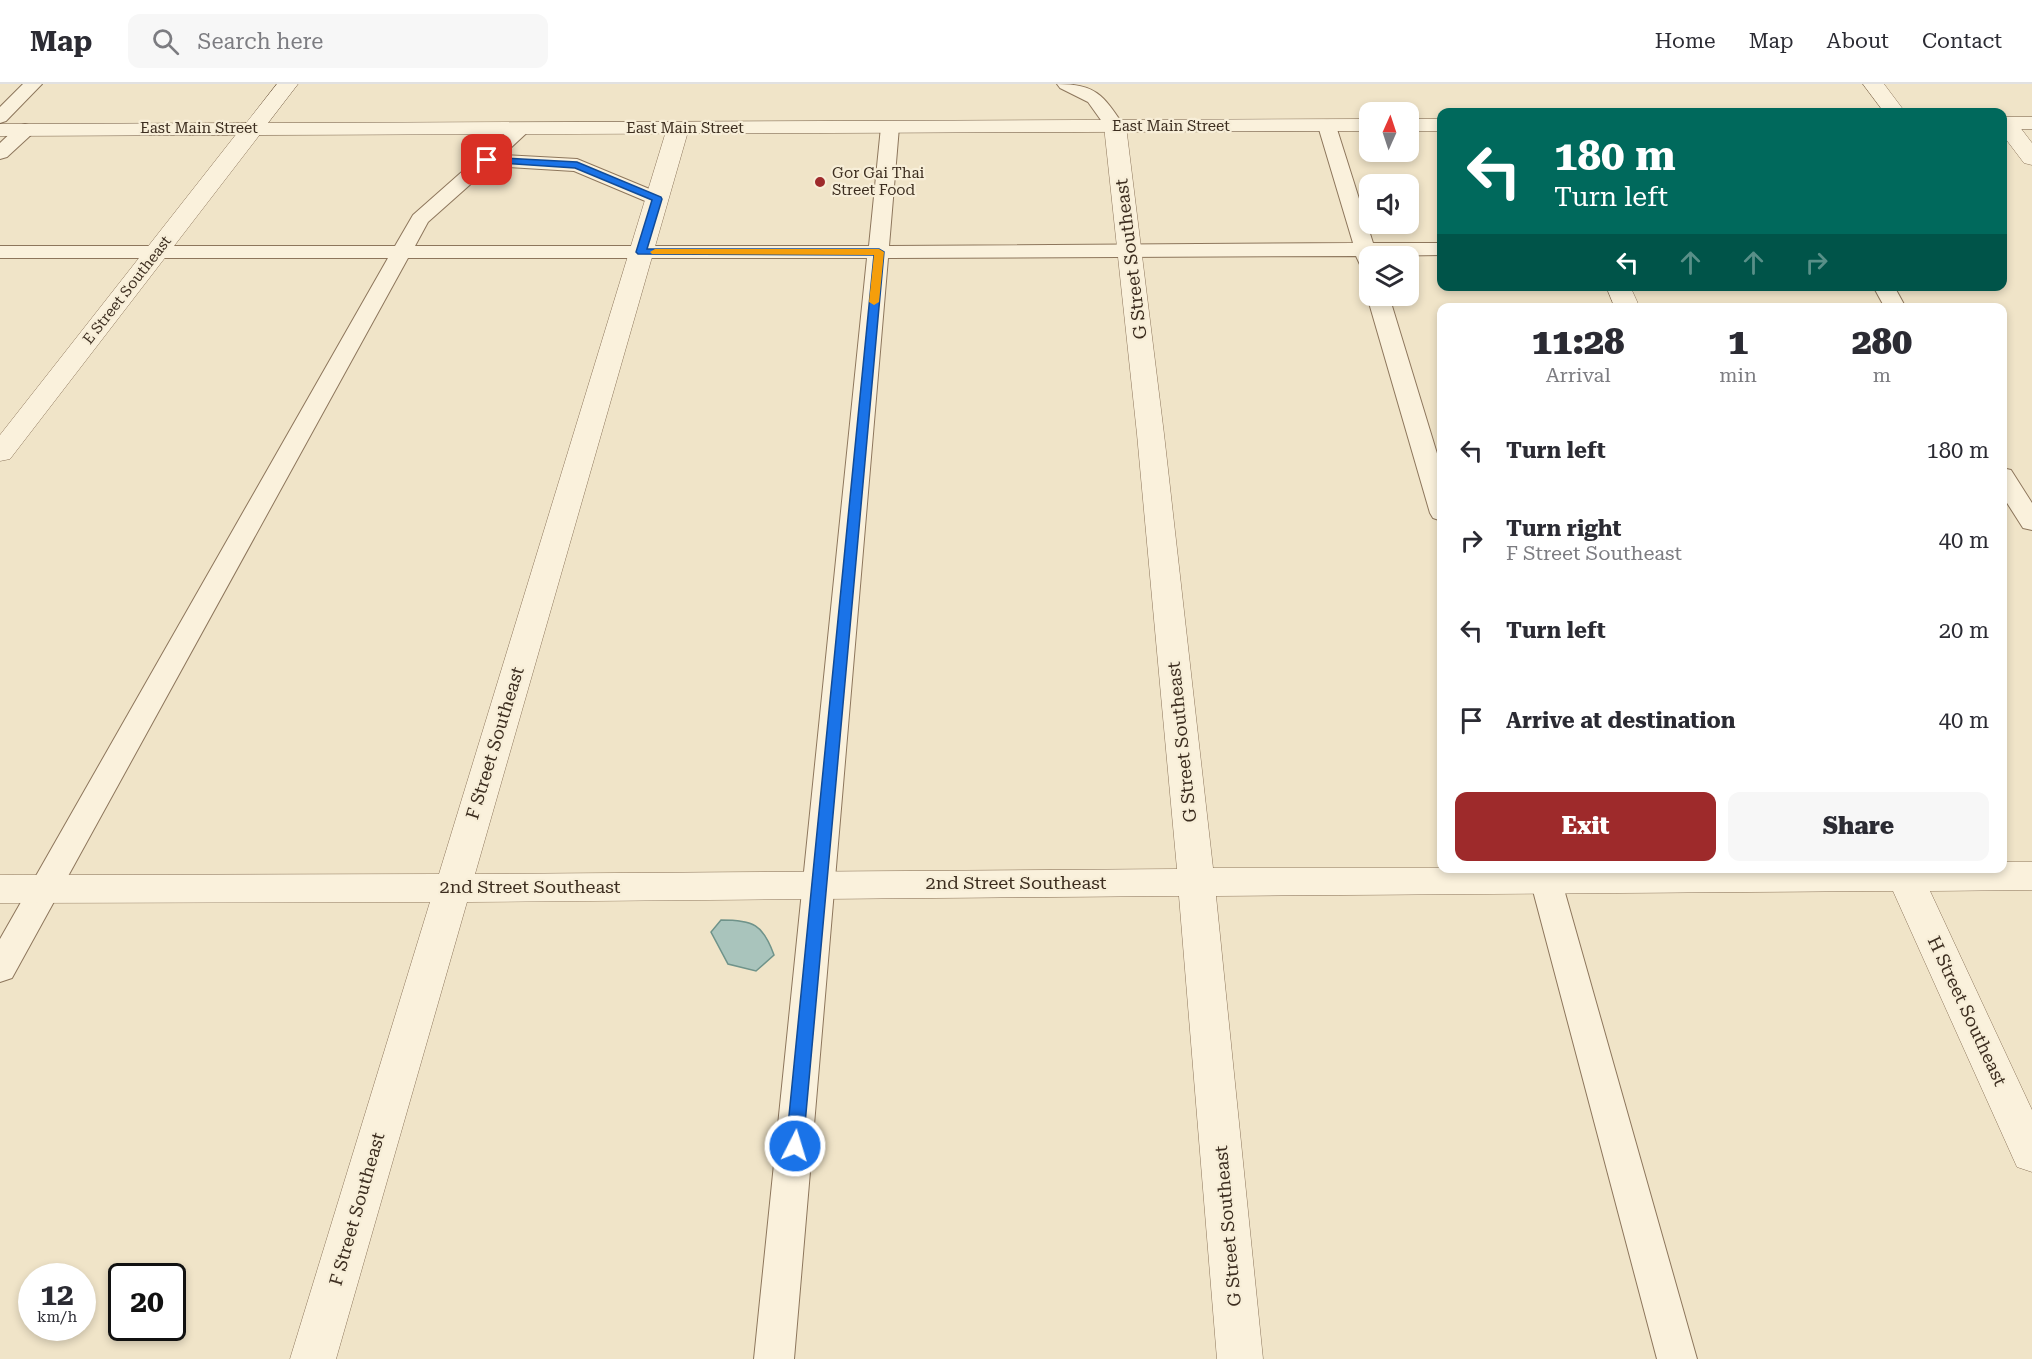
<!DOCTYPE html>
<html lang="en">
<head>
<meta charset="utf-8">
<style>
	body { margin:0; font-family:"Roboto Serif",serif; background:#f7f7f7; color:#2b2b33; height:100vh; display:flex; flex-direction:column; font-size:22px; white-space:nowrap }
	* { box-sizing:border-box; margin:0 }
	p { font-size:20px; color:#7c7c81 }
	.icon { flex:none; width:33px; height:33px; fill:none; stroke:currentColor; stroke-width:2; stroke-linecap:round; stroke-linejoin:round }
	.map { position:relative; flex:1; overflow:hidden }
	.panel { position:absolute; left:1437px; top:219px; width:570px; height:570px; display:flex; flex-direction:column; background:#fff; border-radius:12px; box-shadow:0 3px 9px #0003 }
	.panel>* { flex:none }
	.hud { position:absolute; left:1437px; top:24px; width:570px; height:183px; border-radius:12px; box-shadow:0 3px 9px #0003; background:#00695c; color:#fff; overflow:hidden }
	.needle { width:39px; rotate:3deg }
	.buttons { position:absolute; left:1359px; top:18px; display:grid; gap:12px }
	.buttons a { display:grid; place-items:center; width:60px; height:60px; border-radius:12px; background:#fff; box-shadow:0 3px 9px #0003; font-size:30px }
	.speed { position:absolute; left:18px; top:1179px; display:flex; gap:12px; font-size:30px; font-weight:700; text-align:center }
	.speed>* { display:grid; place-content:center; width:78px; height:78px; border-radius:50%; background:#fff; box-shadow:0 3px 9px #0003; line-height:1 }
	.speed small { font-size:15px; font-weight:400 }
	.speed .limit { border:3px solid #111; border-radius:9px; background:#fff; color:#111 }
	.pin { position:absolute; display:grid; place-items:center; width:51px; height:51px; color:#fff; margin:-26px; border-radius:12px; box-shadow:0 3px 9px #0006 }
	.me { position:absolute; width:66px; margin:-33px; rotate:5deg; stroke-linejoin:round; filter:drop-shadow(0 0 4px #0008) }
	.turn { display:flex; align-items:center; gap:21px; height:126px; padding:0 18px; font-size:27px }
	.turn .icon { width:78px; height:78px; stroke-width:2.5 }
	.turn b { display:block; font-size:42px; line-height:51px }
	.lanes { display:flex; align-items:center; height:57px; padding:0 18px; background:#0003; justify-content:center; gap:30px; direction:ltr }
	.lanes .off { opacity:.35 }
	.eta { display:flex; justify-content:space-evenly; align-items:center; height:102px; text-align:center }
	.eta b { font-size:36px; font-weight:800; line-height:42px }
	.action { display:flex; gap:12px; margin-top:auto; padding:12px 18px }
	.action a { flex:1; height:69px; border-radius:12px; background:#9e2a2b; color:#fff; font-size:24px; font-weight:800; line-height:69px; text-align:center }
	.action a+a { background:#f7f7f7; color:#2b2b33 }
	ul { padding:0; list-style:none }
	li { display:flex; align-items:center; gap:18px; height:90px; padding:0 18px }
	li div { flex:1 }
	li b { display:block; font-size:22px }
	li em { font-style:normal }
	header { display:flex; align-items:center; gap:36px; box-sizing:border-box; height:84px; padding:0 30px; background:#fff; border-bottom:2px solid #e1e1e2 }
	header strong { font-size:28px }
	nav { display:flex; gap:33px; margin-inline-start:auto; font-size:21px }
	.search { width:420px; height:54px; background:#f7f7f7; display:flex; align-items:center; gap:15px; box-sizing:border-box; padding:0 21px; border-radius:12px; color:#7c7c81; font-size:22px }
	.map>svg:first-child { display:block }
</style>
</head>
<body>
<header>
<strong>Map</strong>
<div class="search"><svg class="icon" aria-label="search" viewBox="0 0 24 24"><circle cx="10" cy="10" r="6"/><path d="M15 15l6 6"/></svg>Search here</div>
<nav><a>Home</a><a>Map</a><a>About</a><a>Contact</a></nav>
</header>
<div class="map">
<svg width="2032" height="1275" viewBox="0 0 2032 1275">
	<rect width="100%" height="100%" fill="#f0e4c8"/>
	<path fill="#a9c4bc" stroke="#6f938a" stroke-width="1.5" d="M 721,836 C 753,836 763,840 774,871 L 756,887 L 728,880 L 711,848 Z"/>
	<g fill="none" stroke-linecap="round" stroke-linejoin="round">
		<defs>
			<path id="lane" d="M 23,0 L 42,0 L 6,37 L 0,39 L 0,23 Z
				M 1057,0 C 1096,0 1103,11 1124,42 L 1122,46 L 1108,46 L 1088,18 L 1060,4 Z
				M 1327,36 L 1334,38 L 1336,42 L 1373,159 L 1442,159 L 1442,171 L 1370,172 L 1370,189 L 1363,187 L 1356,172 L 888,174 L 794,1275 L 754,1275 L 867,174 L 408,174 L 12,894 L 0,898 L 0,855 L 388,174 L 0,174 L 0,162 L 395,162 L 413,131 L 516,40 L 530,40 L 532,44 L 503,71 L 577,75 L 664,111 L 667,115 L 664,119 L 650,119 L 574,87 L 491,82 L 428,138 L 415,162 L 869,162 L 881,43 L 883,39 L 897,39 L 899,43 L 889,162 L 1353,159 L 1318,42 L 1320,38 Z
				M 25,40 L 32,42 L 34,46 L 32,50 L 7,73 L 0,75 L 0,59 L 18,42 Z
				M 1873,202 L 1894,202 L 1906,224 L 1885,224 Z
				M 1370,209 L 1370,212 L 1389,212 L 1442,386 L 1442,437 L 1433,434 L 1430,429 L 1367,212 Z
				M 2002,384 L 2011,386 L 2032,419 L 2032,446 L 2023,444 L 2002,411 Z
				M 1527,784 L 1558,784 L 1697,1275 L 1657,1275 Z"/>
			<path id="street" d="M 1863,0 L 1884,0 L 1905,28 L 1884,28 Z
				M 2002,33 L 2013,34 L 2032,59 L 2032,81 L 2024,79 L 2002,50 Z
				M 1115,36 L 1123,37 L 1126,42 L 1164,350 L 1213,784 L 2002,784 L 2002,778 L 2032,778 L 2032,806 L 1930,807 L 2032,1026 L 2032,1088 L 2017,1083 L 1893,807 L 1216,812 L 1263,1275 L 1217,1275 L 1179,812 L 467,818 L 336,1275 L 290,1275 L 430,818 L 0,819 L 0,791 L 439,790 L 667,44 L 670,39 L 678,38 L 686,39 L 689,44 L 475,790 L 1177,785 L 1137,350 L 1104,42 L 1107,37 Z
				M 253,38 L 261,39 L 264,44 L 261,49 L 10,375 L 0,377 L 0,351 L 245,39 Z
				M 1606,202 L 1630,202 L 1640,224 L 1615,224 Z"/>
			<path id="secondary" d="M 277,0 L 298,0 L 268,39 L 1370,35 L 1370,47 L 0,52 L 0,40 L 246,39 Z
				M 2002,33 L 2032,33 L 2032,45 L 2002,45 Z
				M 1408,35 L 1442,35 L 1442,47 L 1408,47 Z"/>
		</defs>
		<use href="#lane" stroke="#8d765c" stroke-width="2"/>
		<use href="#street" stroke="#8d765c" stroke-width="1"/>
		<use href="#secondary" stroke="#6f573f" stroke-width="1"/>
		<use href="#lane" fill="#faf1dc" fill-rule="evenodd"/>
		<use href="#street" fill="#faf1dc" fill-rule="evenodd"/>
		<use href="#secondary" fill="#faf1dc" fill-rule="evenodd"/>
	</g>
	<path fill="#1a73e8" stroke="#114b97" stroke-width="1.5" d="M 487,73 L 577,78 L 661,113 L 662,115 L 647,165 L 879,165 L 884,168 L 803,1062 L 801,1067 L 795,1069 L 789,1067 L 786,1062 L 874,171 L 638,170 L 636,168 L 652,116 L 575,84 L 484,78 L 484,74 Z"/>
	<path fill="#f59e0b" d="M 655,165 L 879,165 L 884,168 L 879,218 L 874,221 L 869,218 L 874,171 L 652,170 L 650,168 Z"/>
	<circle fill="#9e2a2b" stroke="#f7eed8" stroke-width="2" cx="820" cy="98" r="6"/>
	<g text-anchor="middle" stroke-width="4.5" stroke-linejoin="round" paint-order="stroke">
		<g font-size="15" fill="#3d2e20" stroke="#f7eed8">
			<text x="1171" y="47">East Main Street</text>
			<text x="199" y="49">East Main Street</text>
			<text x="685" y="49">East Main Street</text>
			<text transform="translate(127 206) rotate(-52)" y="5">E Street Southeast</text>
		</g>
		<g font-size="15" fill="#3d2e20" stroke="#f7eed8" text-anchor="start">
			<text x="832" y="94">Gor Gai Thai<tspan x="832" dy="17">Street Food</tspan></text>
		</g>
		<g font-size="18" fill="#3d2e20" stroke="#f7eed8">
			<text transform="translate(1131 175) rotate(-97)" y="6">G Street Southeast</text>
			<text transform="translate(1182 658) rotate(-96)" y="6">G Street Southeast</text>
			<text transform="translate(495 659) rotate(-73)" y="6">F Street Southeast</text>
			<text x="1016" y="805">2nd Street Southeast</text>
			<text x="530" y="809">2nd Street Southeast</text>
			<text transform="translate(1967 927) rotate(65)" y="6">H Street Southeast</text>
			<text transform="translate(357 1125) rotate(-74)" y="6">F Street Southeast</text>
			<text transform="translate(1228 1142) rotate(-95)" y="6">G Street Southeast</text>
		</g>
	</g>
</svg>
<div class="buttons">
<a><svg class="needle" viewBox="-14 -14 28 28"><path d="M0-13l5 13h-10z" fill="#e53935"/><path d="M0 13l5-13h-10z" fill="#7c7c81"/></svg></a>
<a><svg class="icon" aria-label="sound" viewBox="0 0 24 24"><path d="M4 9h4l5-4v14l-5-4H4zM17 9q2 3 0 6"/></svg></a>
<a><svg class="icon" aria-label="layers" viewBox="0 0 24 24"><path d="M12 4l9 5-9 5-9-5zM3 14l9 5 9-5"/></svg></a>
</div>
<div class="speed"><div>12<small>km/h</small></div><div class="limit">20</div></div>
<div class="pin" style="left:487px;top:76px;background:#d93025"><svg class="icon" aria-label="arrive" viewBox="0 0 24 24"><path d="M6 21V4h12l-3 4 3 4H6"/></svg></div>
<svg class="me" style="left:795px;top:1062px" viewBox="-20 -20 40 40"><circle r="17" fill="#1a73e8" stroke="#fff" stroke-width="3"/><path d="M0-11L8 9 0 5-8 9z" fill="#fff"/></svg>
<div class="hud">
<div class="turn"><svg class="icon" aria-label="left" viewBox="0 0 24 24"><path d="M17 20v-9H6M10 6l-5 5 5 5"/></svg><div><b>180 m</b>Turn left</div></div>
<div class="lanes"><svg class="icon" aria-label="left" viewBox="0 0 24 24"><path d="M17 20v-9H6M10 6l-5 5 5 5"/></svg><svg class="icon off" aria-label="ahead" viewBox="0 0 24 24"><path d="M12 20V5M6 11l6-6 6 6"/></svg><svg class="icon off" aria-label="ahead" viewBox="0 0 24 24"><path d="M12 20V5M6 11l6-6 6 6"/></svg><svg class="icon off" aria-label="right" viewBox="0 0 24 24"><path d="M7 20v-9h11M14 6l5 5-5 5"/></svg></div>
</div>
<section class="panel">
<div class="eta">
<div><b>11:28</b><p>Arrival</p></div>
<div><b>1</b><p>min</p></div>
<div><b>280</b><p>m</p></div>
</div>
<ul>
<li><svg class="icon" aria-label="left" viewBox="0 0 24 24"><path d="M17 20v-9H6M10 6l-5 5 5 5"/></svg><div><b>Turn left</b></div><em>180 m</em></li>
<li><svg class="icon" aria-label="right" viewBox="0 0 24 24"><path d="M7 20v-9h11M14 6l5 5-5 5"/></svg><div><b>Turn right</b><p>F Street Southeast</p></div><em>40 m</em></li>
<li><svg class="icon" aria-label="left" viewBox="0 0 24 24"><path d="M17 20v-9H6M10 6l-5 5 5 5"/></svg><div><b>Turn left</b></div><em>20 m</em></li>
<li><svg class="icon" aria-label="arrive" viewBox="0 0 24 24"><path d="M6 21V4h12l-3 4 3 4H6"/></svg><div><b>Arrive at destination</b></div><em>40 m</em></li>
</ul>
<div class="action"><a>Exit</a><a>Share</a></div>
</section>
</div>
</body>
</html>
